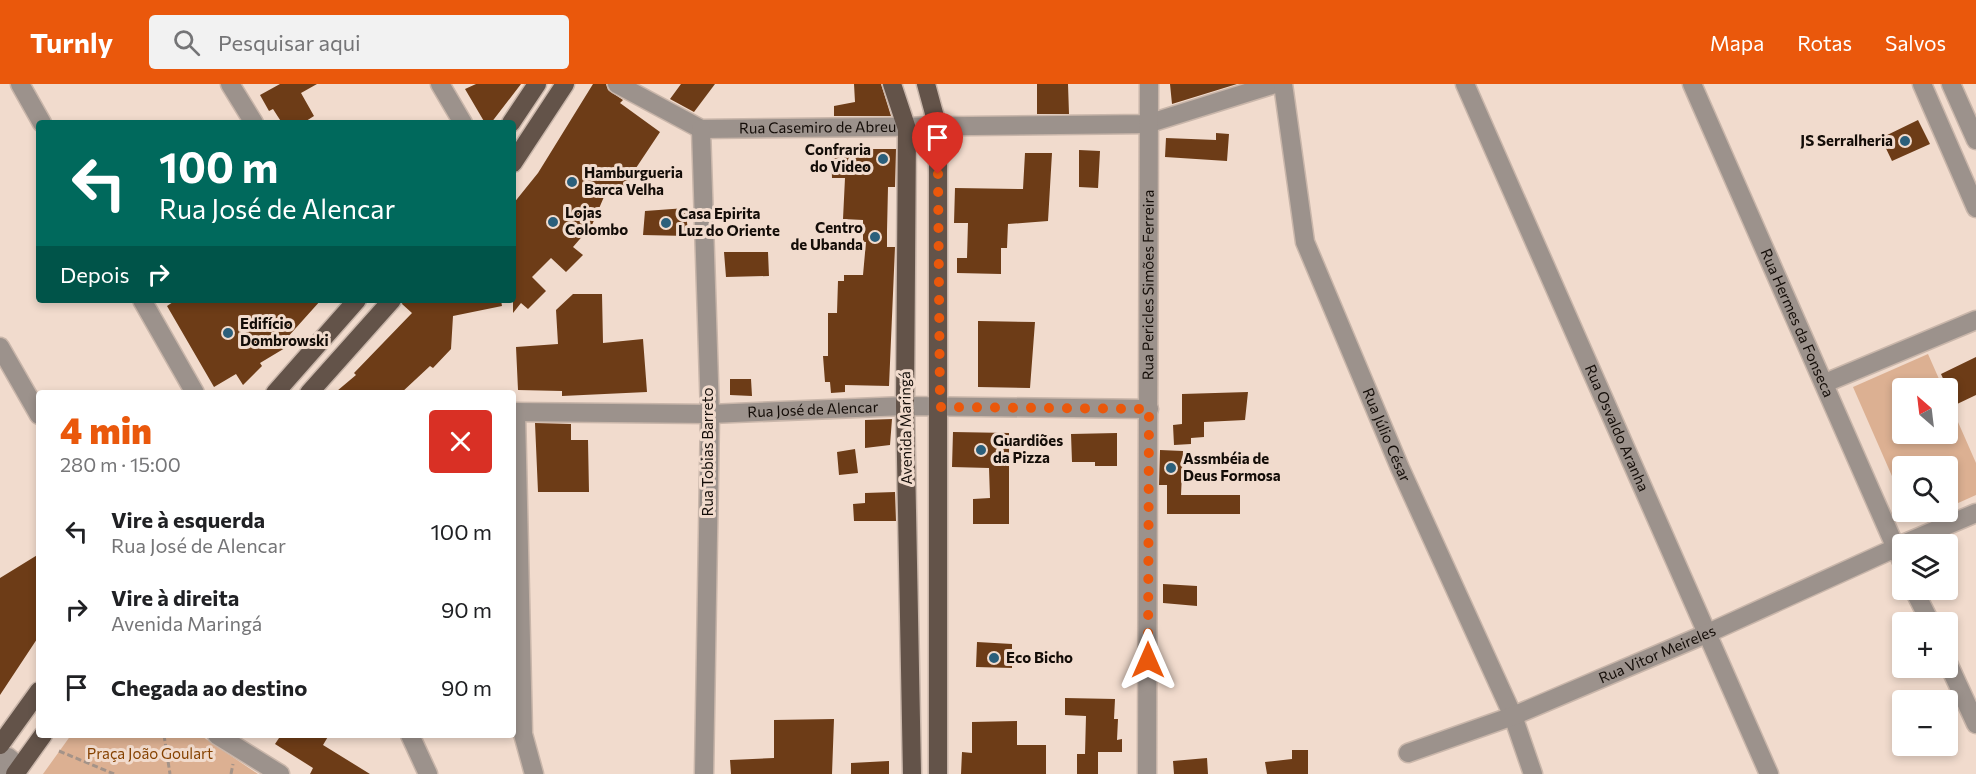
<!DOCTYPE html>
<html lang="pt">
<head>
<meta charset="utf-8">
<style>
	body { margin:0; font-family:Commissioner,sans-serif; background:#f2f2f2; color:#202124; height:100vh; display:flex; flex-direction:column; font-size:22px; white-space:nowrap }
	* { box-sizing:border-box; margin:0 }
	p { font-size:20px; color:#757577 }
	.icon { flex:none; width:33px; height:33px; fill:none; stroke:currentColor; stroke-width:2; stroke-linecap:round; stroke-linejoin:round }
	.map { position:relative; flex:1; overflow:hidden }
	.sheet { position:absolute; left:36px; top:306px; width:480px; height:348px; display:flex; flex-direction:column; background:#fff; border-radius:6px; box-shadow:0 3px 9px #0003 }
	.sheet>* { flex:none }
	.top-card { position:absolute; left:36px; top:36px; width:480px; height:183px; border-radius:6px; box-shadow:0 3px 9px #0003; background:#00695c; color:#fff; overflow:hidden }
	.needle { width:39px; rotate:332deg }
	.buttons { position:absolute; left:1892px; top:294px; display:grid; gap:12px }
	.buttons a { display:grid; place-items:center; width:66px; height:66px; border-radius:6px; background:#fff; box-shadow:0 3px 9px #0003; font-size:30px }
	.pin { position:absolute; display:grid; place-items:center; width:51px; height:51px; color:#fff; margin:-62px -26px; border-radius:50% 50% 50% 0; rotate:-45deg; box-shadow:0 0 6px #0007 }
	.pin .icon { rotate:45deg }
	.me { position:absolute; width:66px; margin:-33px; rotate:0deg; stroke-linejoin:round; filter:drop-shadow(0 0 4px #0008) }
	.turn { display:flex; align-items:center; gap:21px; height:126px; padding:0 24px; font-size:27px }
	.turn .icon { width:78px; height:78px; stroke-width:2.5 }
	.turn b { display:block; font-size:42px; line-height:51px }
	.then { display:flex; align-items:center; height:57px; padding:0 24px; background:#0003; gap:12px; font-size:22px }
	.round { display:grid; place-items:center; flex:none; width:63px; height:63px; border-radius:6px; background:#f2f2f2 }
	.head { display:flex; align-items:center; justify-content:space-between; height:102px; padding:0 24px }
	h1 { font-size:36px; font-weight:800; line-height:45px; color:#ea580c }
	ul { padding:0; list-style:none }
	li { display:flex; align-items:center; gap:18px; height:78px; padding:0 24px }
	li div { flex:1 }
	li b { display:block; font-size:22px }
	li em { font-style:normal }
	header { display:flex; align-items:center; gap:36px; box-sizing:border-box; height:84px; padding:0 30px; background:#ea580c; color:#fff }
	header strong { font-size:28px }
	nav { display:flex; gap:33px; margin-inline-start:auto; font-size:21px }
	.search { width:420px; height:54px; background:#f2f2f2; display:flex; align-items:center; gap:15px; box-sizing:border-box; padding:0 21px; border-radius:6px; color:#757577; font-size:22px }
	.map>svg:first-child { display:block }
</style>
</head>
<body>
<header>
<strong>Turnly</strong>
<div class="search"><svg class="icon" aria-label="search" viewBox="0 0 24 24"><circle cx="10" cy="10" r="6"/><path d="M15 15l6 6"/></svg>Pesquisar aqui</div>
<nav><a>Mapa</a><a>Rotas</a><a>Salvos</a></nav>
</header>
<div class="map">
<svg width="1976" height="690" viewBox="0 0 1976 690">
	<rect width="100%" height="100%" fill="#f1dbcd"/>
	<path fill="#dcb092" d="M 1928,270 L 1943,304 L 1902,304 L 1902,350 L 1947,350 L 1947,313 L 1976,379 L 1976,411 L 1947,424 L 1947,382 L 1902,382 L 1902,415 L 1853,303 Z
		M 71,651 L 200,651 L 258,690 L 43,690 Z"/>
	<path fill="#6d3c17" d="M 280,0 L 317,0 L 301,9 L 314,32 L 303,39 L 282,39 L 273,25 L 269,27 L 260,11 Z
		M 476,0 L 521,0 L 491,39 L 485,39 L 465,5 Z
		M 593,0 L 606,0 L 608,6 L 623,16 L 620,19 L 660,48 L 634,87 L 638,89 L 617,110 L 606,108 L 592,141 L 573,163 L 583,171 L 566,188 L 551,174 L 532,193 L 546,207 L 528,225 L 521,219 L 513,229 L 513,120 L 538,89 Z
		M 681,0 L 715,0 L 694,28 L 670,15 Z
		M 854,0 L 881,0 L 891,32 L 834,32 L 834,22 L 855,18 Z
		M 1037,0 L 1068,0 L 1069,30 L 1037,30 Z
		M 1170,0 L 1237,0 L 1172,20 Z
		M 1918,36 L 1930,60 L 1892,77 L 1881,54 Z
		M 1216,49 L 1229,50 L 1227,77 L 1165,73 L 1166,54 L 1216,56 Z
		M 831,65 L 896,65 L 895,103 L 888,103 L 887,147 L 887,163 L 895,163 L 889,302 L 845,301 L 845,308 L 831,309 L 830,298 L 825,298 L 823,272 L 828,272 L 828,229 L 837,229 L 838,197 L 844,197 L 844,191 L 863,191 L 866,158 L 863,158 L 863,136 L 843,135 L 845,94 L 832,94 Z
		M 1079,66 L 1100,67 L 1098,104 L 1079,103 Z
		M 1025,69 L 1052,69 L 1048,137 L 1008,140 L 1007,164 L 1001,164 L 1001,190 L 957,189 L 957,174 L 967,174 L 968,139 L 954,139 L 955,104 L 1023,105 Z
		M 686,124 L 688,152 L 643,151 L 645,127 Z
		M 724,168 L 768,168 L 769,192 L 726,193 Z
		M 573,210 L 602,210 L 603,259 L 643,255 L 647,308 L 562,312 L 562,307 L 518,306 L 516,263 L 558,260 L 556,226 Z
		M 176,216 L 321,216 L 286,255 L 290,261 L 260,279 L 262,282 L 243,301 L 236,290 L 214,303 L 167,222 Z
		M 403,216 L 501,216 L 502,222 L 453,232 L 451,265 L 433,284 L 430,282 L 401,309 L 337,307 L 356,291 L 354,289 L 412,229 L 402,220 Z
		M 978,237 L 1035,238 L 1030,304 L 978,303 Z
		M 1976,273 L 1976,311 L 1955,321 L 1941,290 Z
		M 730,295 L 751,295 L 752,312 L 730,311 Z
		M 1248,308 L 1245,336 L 1204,338 L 1204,353 L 1191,354 L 1191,360 L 1174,361 L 1173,341 L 1182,340 L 1182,310 Z
		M 892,335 L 890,361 L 865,364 L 865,336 Z
		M 535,339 L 571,340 L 571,356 L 588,356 L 589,408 L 538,408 Z
		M 953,348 L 1009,349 L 1009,440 L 973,440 L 973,415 L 990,414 L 989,384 L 952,383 Z
		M 1117,349 L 1117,382 L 1095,382 L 1095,378 L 1072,378 L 1071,350 Z
		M 855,365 L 858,389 L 839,391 L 837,368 Z
		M 1160,366 L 1183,367 L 1181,411 L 1240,411 L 1240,430 L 1167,430 L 1167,401 L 1159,401 Z
		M 895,408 L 896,437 L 854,437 L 853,420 L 865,419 L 865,409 Z
		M 39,470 L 39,552 L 0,611 L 0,494 Z
		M 1163,500 L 1197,502 L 1197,522 L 1163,519 Z
		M 977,558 L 1012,560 L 1012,584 L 976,583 Z
		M 1065,614 L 1115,615 L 1114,635 L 1118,635 L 1117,656 L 1122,655 L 1122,668 L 1098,668 L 1098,690 L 1077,690 L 1077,670 L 1085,670 L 1086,632 L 1065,631 Z
		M 834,635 L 832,690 L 731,690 L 730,676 L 774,674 L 774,636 Z
		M 1017,637 L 1017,661 L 1046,661 L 1046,690 L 961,690 L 962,668 L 972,669 L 972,638 Z
		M 281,651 L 329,651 L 323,661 L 370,690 L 310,690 L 313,684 L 275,660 Z
		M 1292,666 L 1308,666 L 1308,690 L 1267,690 L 1265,678 L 1292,675 Z
		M 1207,674 L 1208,690 L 1174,690 L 1173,677 Z
		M 889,677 L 889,690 L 851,690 L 851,679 Z"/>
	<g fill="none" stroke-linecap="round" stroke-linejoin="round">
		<defs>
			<g id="minor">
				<path d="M 20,0 L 42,39"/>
				<path d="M 230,0 L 254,39"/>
				<path d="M 440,0 L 463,39"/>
				<path id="s1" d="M 617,0 L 701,45 L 1147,40 L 1275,0"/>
				<path id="s2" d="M 1283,0 L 1305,158 L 1400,384 L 1513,632 L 1533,690"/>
				<path id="s3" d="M 1465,0 L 1769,690"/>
				<path id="s4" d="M 1692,0 L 1902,478"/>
				<path d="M 1922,0 L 1976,124"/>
				<path d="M 1951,0 L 1976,56"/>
				<path d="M 701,45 L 710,330 L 704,690"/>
				<path d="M 142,216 L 195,309"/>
				<path d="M 0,263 L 39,331"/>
				<path d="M 1825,299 L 1976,236"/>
				<path id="s5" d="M 513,328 L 710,330 L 905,322 L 1149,325"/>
				<path d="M 516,329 L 523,650 L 534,690"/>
				<path d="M 1903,460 L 1976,429"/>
				<path d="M 1914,506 L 1930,538"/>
				<path d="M 1947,577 L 1976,640"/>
				<path d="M 217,651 L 280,690"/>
				<path d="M 410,651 L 428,690"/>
				<path id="s6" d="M 1408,669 L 1513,632 L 1706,550 L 1902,461"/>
				<path d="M 0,671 L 8,673 L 20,683"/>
				<path d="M 0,688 L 3,690"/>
				<path id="s7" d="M 1147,690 L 1149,0"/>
			</g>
			<path id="major" d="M 892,0 L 907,45 L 905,322 L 912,690
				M 926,0 L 938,44 L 938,690
				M 511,39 L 537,0
				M 513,79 L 565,0
				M 275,309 L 357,216
				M 309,309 L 392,216
				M 0,661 L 39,607
				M 15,690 L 43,651"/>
		</defs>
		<use href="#minor" stroke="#c9b6aa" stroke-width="21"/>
		<use href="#major" stroke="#c9b6aa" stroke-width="21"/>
		<path stroke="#a49388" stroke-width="3" stroke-dasharray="6 3" stroke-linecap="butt" d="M 164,651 L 170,690
			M 59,667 L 114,690
			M 231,690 L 233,680"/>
		<use href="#minor" stroke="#9c928c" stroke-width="18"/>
		<use href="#major" stroke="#635349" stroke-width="18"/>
	</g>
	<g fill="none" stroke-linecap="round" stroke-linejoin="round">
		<path stroke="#ea580c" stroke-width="10" stroke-dasharray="0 18" d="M 938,90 L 940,323 L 1149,325 L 1148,576"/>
	</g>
	<g fill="#2b5f7b" stroke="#f1dbcd" stroke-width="2">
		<circle cx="1905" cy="57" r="6"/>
		<circle cx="883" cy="75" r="6"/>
		<circle cx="572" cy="98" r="6"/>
		<circle cx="553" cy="138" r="6"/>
		<circle cx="666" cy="139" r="6"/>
		<circle cx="875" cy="153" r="6"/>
		<circle cx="228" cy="249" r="6"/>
		<circle cx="981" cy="366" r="6"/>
		<circle cx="1171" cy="384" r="6"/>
		<circle cx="994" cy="574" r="6"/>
	</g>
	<g text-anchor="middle" stroke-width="6" stroke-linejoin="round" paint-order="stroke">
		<g font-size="15" fill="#140d08" stroke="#f1dbcd">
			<text dy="5" stroke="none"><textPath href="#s1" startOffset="212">Rua Casemiro de Abreu</textPath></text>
			<text dy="5" stroke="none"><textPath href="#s7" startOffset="489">Rua Pericles Simões Ferreira</textPath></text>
			<text dy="5" stroke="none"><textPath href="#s4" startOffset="261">Rua Hermes da Fonseca</textPath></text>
			<text dy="5" stroke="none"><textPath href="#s5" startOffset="300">Rua José de Alencar</textPath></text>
			<text transform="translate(906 344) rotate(-91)" y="5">Avenida Maringá</text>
			<text dy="5" stroke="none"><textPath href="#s3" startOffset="376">Rua Osvaldo Aranha</textPath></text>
			<text dy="5" stroke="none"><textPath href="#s2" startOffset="369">Rua Júlio César</textPath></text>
			<text transform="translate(708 368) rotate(-90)" y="5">Rua Tobias Barreto</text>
			<text dy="5" stroke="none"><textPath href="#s6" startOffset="268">Rua Vitor Meireles</textPath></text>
		</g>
		<g font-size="15" font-weight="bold" fill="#140d08" stroke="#f1dbcd" text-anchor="start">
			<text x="1893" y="62" text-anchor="end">JS Serralheria</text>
			<text x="871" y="71" text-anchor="end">Confraria<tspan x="871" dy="17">do Video</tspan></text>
			<text x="584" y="94">Hamburgueria<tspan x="584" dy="17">Barca Velha</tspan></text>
			<text x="565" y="134">Lojas<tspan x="565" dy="17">Colombo</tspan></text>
			<text x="678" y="135">Casa Epirita<tspan x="678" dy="17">Luz do Oriente</tspan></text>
			<text x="863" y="149" text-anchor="end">Centro<tspan x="863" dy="17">de Ubanda</tspan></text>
			<text x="240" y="245">Edifício<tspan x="240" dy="17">Dombrowski</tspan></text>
			<text x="993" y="362">Guardiões<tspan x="993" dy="17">da Pizza</tspan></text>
			<text x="1183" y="380">Assmbéia de<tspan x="1183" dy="17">Deus Formosa</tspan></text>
			<text x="1006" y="579">Eco Bicho</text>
		</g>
		<g font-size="15" fill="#864200" stroke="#f1dbcd">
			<text x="150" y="675">Praça João Goulart</text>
		</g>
	</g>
</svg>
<div class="buttons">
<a><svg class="needle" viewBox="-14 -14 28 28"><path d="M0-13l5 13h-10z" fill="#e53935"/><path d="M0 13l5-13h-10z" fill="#757577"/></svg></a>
<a><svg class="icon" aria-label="search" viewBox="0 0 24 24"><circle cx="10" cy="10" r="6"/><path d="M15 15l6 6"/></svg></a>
<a><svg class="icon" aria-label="layers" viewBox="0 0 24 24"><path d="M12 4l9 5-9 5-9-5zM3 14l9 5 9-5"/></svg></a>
<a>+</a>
<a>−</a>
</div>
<div class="pin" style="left:938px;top:90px;background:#d93025"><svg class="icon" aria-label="arrive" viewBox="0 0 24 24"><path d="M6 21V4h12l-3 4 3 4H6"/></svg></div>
<svg class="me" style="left:1148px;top:576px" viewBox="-20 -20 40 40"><path d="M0-17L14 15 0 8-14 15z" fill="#ea580c" stroke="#fff" stroke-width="4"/></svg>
<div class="top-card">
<div class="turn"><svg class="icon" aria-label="left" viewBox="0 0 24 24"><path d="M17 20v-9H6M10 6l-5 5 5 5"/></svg><div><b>100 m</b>Rua José de Alencar</div></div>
<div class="then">Depois<svg class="icon" aria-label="right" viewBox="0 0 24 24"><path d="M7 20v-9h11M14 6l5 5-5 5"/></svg></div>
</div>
<section class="sheet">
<div class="head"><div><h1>4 min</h1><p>280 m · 15:00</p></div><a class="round" style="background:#d93025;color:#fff"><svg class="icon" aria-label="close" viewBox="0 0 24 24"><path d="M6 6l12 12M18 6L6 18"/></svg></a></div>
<ul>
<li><svg class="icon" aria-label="left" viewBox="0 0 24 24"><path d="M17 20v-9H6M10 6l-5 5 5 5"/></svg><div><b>Vire à esquerda</b><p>Rua José de Alencar</p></div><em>100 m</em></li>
<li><svg class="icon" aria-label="right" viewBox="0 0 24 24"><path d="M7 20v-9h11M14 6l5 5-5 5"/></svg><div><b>Vire à direita</b><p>Avenida Maringá</p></div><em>90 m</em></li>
<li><svg class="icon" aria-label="arrive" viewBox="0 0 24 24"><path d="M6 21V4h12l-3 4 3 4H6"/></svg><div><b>Chegada ao destino</b></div><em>90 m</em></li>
</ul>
</section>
</div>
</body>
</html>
